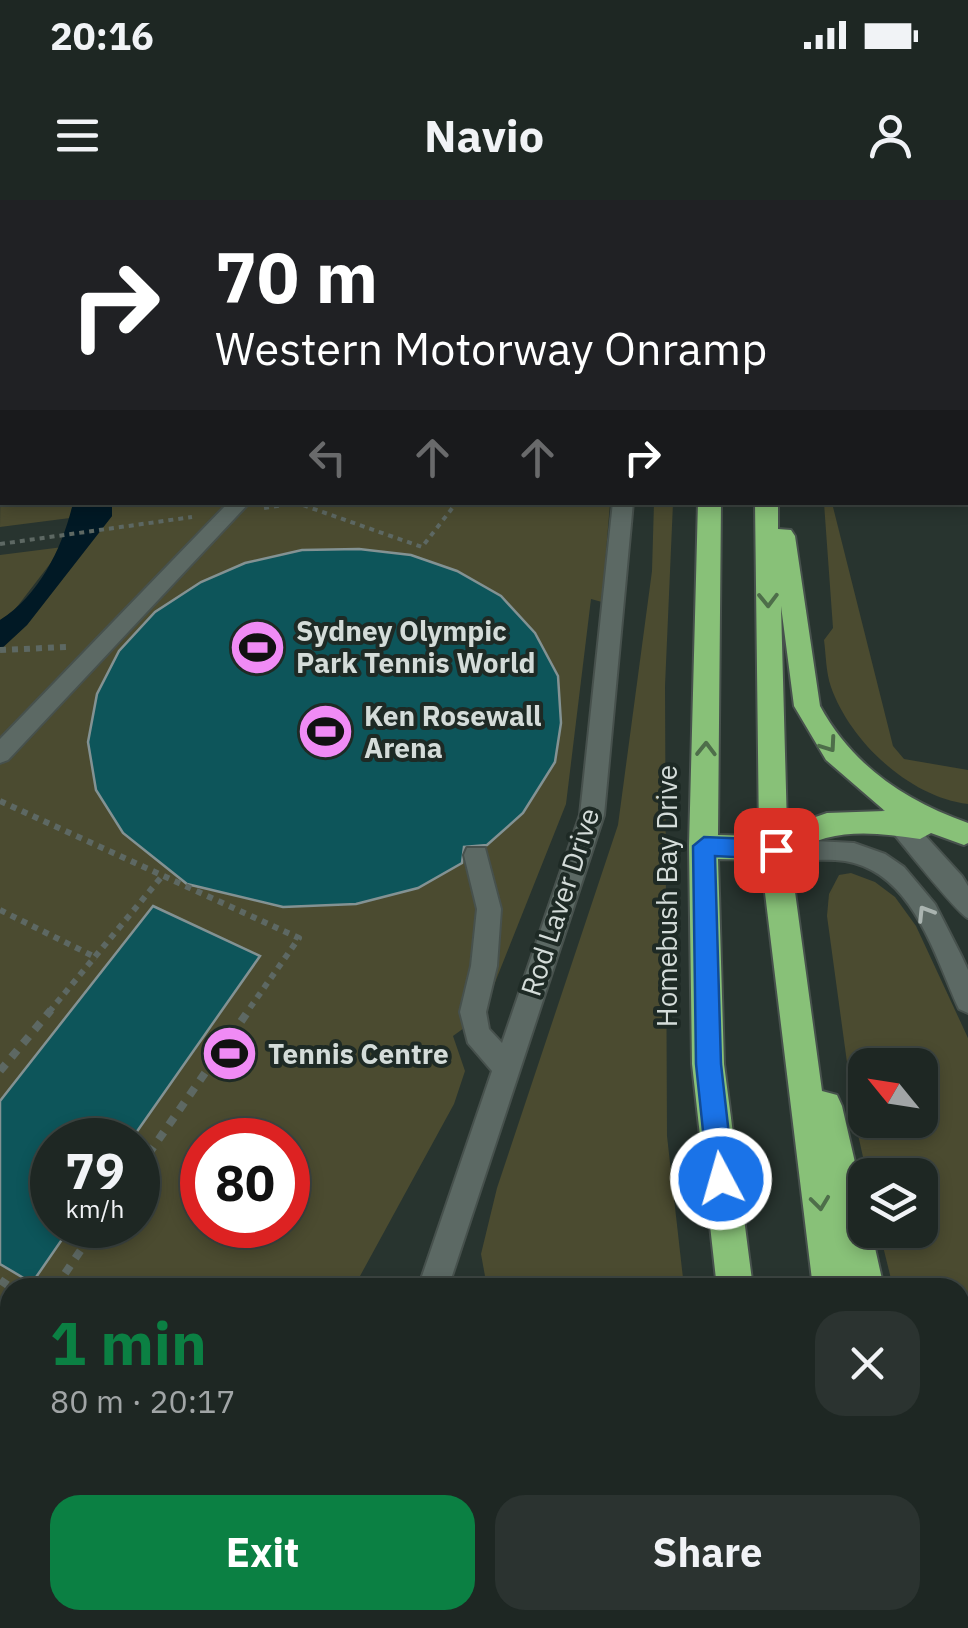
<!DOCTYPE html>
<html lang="en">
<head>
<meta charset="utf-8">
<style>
	body { margin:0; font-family:"IBM Plex Sans",sans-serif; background:#2b3330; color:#f1f3f6; height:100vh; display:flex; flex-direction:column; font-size:38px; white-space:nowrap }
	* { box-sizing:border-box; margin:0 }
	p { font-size:32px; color:#a1a5a6 }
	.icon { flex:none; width:55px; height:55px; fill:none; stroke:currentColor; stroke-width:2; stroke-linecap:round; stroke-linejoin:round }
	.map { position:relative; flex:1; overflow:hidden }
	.drawer { position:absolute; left:0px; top:1078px; width:970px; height:352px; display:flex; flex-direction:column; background:#1e2723; border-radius:30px 30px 0 0; box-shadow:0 5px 15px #0003,0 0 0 2px #3c4441 }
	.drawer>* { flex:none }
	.hud { position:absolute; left:0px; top:0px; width:970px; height:305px; box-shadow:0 5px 15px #0003,0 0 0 2px #3c4441; background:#202124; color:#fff; overflow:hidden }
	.needle { width:65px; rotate:300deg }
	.buttons { position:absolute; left:848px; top:848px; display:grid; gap:20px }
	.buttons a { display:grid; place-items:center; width:90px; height:90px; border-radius:20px; background:#1e2723; box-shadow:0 5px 15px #0003,0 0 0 2px #3c4441; font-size:50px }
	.speed { position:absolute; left:30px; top:918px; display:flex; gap:20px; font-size:50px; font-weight:700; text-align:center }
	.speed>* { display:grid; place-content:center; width:130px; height:130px; border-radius:50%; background:#1e2723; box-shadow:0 5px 15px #0003,0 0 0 2px #3c4441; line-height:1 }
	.speed small { font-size:25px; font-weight:400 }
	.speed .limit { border:15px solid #d22; background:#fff; color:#111 }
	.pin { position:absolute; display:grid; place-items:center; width:85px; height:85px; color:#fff; margin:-42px; border-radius:20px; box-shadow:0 5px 15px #0006 }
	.me { position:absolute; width:110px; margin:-55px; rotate:354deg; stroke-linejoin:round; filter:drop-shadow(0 0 8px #0008) }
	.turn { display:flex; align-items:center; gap:35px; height:210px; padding:0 50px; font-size:45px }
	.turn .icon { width:130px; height:130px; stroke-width:2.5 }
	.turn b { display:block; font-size:70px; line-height:85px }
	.lanes { display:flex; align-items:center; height:95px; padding:0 50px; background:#0003; justify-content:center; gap:50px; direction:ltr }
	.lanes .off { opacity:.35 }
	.round { display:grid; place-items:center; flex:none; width:105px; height:105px; border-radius:30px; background:#2b3330 }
	.headline { display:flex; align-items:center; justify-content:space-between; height:170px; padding:0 50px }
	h1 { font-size:60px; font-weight:800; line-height:75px; color:#0b8043 }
	.primary-button { display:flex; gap:20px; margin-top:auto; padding:20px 50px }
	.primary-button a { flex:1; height:115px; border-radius:30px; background:#0b8043; color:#fff; font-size:40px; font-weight:800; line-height:115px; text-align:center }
	.primary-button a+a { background:#2b3330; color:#f1f3f6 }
	.status { display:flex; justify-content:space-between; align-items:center; height:70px; padding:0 50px; background:#1e2723; direction:ltr }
	.status svg { height:28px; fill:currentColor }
	header { display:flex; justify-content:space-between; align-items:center; height:130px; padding:0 50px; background:#1e2723; font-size:45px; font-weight:800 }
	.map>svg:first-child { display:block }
</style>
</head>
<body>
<div class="status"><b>20:16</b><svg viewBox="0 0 49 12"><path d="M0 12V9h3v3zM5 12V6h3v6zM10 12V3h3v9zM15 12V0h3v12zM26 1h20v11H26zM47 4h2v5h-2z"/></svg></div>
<header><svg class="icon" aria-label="menu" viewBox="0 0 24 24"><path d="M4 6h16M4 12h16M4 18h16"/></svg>Navio<svg class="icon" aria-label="person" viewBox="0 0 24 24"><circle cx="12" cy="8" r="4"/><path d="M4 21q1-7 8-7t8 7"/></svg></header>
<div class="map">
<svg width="968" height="1428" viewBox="0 0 968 1428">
	<rect width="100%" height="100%" fill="#28342f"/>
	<path fill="#4b4b30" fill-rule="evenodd" d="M 2,173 L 2,302 L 73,303 L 70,318 L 0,327 Z
		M 112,303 L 610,303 L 602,402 L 591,399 L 566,604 L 482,815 L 453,836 L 465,871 L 454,904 L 354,1087 L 10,1088 L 10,1420 L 176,1420 L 172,1428 L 0,1428 L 0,450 L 27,425 L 112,316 ZM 52,940 L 138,940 L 138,1025 L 52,1025 ZM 202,940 L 288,940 L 288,1025 L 202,1025 Z
		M 654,303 L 673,303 L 665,486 L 667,936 L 684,1087 L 487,1087 L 481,1054 L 497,988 L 618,625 L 652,371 Z
		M 824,303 L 832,303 L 893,546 L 904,559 L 968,570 L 968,604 C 909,597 850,541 831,487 C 826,473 826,455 824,440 L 833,428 Z
		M 63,347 L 13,412 L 0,420 L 0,355 Z
		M 851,673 L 875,682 L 895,697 L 916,726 L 968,838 L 968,1121 L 960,1121 L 960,1088 L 893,1087 L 879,1030 L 920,1030 L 920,975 L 867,975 L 855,921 L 827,716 L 829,694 L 839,675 ZM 920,865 L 920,920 L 865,920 L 865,865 Z
		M 960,1175 L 968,1176 L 968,1347 L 960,1320 Z
		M 318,1420 L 745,1420 L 747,1428 L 315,1428 Z"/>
	<path fill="#011925" d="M 73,303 L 112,303 L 112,316 L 27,425 L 0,450 L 0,420 C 40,395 63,346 73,303 Z"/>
	<path fill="#0d555a" stroke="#839293" stroke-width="2.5" d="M 359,349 L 411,355 L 457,371 L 501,396 L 535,433 L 558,476 L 561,523 L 555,562 L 523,613 L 487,645 L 464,647 L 462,663 L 418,688 L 356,704 L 283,707 L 187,684 L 123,633 L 96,590 L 88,542 L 97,494 L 119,451 L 155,412 L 201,382 L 245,363 L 302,350 Z
		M 153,706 L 260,756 L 131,940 L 52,940 L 52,1025 L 72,1025 L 32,1083 L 0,1064 L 0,901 Z"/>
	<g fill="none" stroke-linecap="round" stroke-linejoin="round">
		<defs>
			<path id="minor" d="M 292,0 L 315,0 L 316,2 L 293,2 Z
				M 642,0 L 656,0 L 656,2 L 642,2 Z
				M 2,113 L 2,123 L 0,124 L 0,114 Z
				M 229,302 L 250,302 L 8,560 L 0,563 L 0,539 Z
				M 613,302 L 633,302 L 604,615 L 448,1088 L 418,1088 L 492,871 L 468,843 L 460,812 L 471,766 L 477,709 L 464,655 L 467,648 L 485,648 L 501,709 L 497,766 L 486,812 L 489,829 L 502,843 L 580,615 Z
				M 892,605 L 900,608 L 962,676 L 968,686 L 968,718 C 957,714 897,637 884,622 L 880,615 L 884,608 Z
				M 776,639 L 854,643 L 885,654 L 904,667 L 935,704 L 962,757 L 968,770 L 968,813 L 959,809 C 935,757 913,672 845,661 C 820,657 791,664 767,656 L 764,649 L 767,642 Z
				M 968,1129 L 968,1161 L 960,1162 L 960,1130 Z
				M 243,1420 L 279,1420 L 275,1428 L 239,1428 Z"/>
			<path id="highway" d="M 690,0 L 708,0 L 709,2 L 691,2 Z
				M 752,0 L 770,0 L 770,2 L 752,2 Z
				M 698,302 L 721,302 L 718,635 L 759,636 L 755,302 L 778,302 L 778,329 L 791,330 L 795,336 L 820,506 C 853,566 904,600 968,623 L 968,643 L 964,645 L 931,633 L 920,639 C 873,632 830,627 790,655 L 822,891 L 837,895 L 842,906 L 865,1006 L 865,1030 L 871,1030 L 884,1088 L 813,1088 L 761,660 L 718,659 L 724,864 L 753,1088 L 717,1088 L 692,864 L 689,646 ZM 781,406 L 794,506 L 826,560 L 885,611 L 827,613 L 787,627 Z
				M 960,1399 L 968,1403 L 968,1428 L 940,1428 L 938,1420 L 960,1420 Z
				M 779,1420 L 821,1420 L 822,1428 L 780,1428 Z
				M 877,1420 L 919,1420 L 921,1428 L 879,1428 Z"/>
		</defs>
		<use href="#minor" stroke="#47514d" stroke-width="4"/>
		<use href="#highway" stroke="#47514d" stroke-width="4"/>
		<path stroke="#5d6863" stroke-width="4" stroke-dasharray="5 5" stroke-linecap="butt" d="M 417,0 L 427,2
			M 0,150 L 2,146
			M 264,308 L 297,303 L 422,347 L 457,302
			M 0,344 L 192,317"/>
		<path stroke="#5d6863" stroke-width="6" stroke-dasharray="6 6" stroke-linecap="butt" d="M 0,450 L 67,447
			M 0,601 L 299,738 L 247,812
			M 0,710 L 97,758
			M 49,812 L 163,675"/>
		<path stroke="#5d6863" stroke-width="8" stroke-dasharray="9 9" stroke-linecap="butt" d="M 0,871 L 51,810
			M 138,969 L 249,810
			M 0,1080 L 12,1088
			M 55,1088 L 98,1025
			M 0,1166 L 10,1152
			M 0,1380 L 10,1387
			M 59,1420 L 70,1428"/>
		<use href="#minor" fill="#5c6964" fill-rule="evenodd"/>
		<use href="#highway" fill="#88c178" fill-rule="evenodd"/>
	</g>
	<defs><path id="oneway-chevron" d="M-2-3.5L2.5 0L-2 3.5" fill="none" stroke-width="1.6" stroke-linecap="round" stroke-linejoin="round" transform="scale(2.5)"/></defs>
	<g stroke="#4e6e4a">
		<use href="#oneway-chevron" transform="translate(768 400) rotate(89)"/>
		<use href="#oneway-chevron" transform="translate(829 545) rotate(55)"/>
		<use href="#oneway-chevron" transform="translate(706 549) rotate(-89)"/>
		<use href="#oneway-chevron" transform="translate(820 1003) rotate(83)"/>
	</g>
	<use stroke="#aab4b0" href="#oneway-chevron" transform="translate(925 713) rotate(-122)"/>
	<path fill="#1a73e8" stroke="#114b97" stroke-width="2.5" d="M 704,637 L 776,640 L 787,650 L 776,659 L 715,656 L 721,864 L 734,979 L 730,988 L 721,992 L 711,988 L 708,979 L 696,864 L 693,646 Z"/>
	<defs>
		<symbol id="stadium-disc" viewBox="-11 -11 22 22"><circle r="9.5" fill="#f08bf5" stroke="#1e2a25"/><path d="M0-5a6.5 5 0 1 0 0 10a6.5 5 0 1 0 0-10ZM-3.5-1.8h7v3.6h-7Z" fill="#111"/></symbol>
	</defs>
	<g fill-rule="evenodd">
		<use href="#stadium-disc" x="226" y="416" width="63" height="63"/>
		<use href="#stadium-disc" x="294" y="500" width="63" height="63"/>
		<use href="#stadium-disc" x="198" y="822" width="63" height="63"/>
	</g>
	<g text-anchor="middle" stroke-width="8" stroke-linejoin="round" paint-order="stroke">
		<g font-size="28" font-weight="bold" fill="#d4dcd9" stroke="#1e2a25" text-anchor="start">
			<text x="296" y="441">Sydney Olympic<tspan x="296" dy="32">Park Tennis World</tspan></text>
			<text x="364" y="526">Ken Rosewall<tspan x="364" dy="32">Arena</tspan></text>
			<text x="268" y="864">Tennis Centre</text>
		</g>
		<g font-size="28" fill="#d4dcd9" stroke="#1e2a25">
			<text transform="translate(667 696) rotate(-90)" y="10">Homebush Bay Drive</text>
			<text transform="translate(560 702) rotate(-72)" y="10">Rod Laver Drive</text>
		</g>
	</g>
</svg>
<div class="buttons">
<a><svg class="needle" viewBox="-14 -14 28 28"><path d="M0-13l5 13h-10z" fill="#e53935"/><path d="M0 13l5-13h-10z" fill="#a1a5a6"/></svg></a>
<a><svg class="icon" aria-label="layers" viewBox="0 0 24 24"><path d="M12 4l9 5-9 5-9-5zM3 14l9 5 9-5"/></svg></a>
</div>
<div class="speed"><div>79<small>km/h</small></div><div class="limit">80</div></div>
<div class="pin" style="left:776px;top:650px;background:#d93025"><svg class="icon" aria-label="arrive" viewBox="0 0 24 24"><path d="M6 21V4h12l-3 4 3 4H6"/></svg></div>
<svg class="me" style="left:721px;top:979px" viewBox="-20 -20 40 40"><circle r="17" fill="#1a73e8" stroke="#fff" stroke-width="3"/><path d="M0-11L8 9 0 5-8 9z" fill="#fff"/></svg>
<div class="hud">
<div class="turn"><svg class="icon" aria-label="right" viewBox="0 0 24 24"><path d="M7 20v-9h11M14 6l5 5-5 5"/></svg><div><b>70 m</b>Western Motorway Onramp</div></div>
<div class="lanes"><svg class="icon off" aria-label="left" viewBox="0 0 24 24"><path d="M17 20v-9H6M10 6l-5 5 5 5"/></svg><svg class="icon off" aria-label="ahead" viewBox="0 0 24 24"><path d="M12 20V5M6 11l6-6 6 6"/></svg><svg class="icon off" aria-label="ahead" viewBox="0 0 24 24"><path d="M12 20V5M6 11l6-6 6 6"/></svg><svg class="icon" aria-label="right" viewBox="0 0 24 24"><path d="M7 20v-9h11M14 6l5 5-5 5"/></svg></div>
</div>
<section class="drawer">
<div class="headline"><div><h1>1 min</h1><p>80 m · 20:17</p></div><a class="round"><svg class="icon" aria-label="close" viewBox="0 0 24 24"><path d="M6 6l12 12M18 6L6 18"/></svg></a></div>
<div class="primary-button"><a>Exit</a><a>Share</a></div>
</section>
</div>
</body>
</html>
